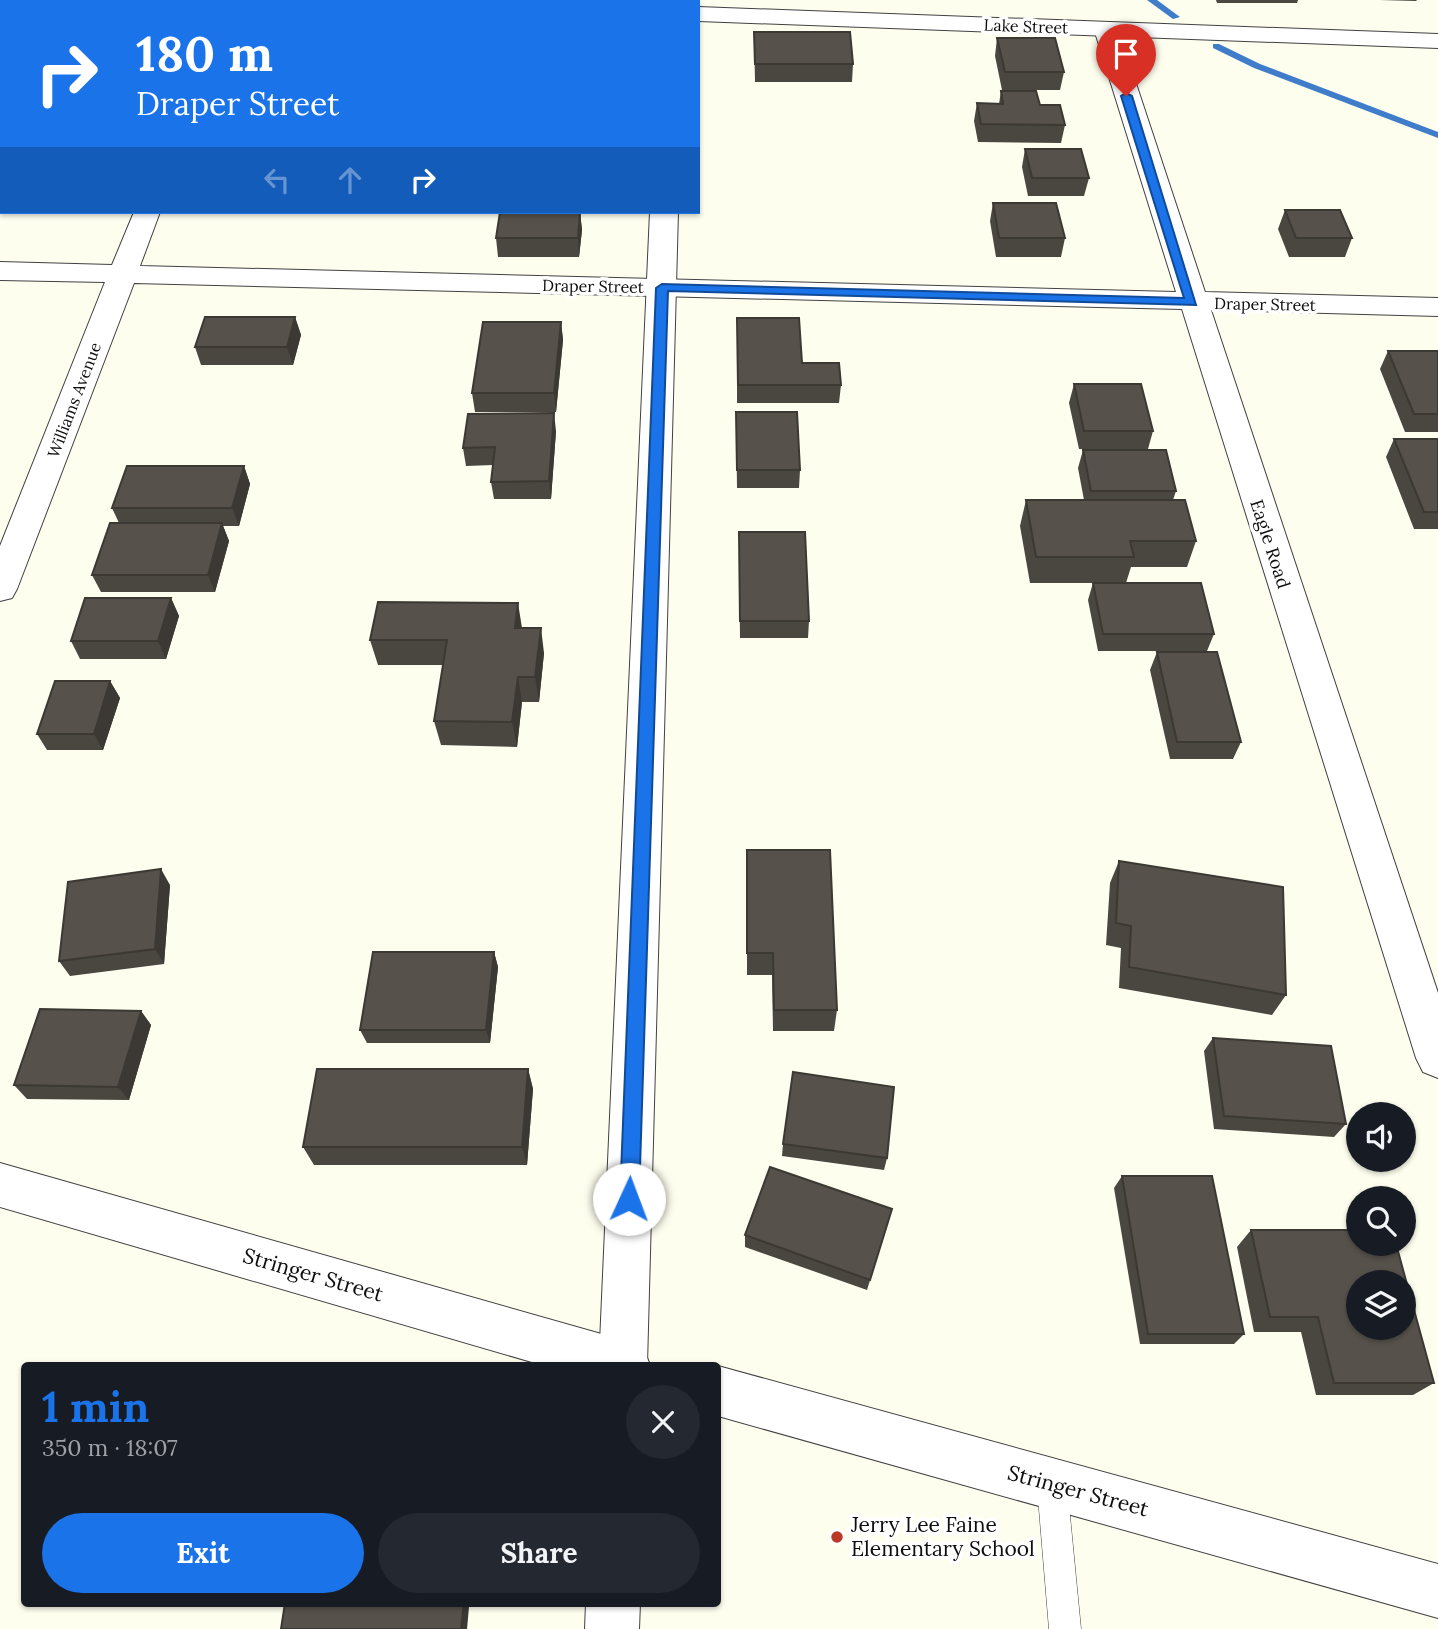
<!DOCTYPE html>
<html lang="en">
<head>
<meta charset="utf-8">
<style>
	body { margin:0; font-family:Lora,serif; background:#242831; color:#f1f3f6; height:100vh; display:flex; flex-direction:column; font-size:26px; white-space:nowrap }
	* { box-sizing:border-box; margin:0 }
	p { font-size:23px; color:#9ea1a6 }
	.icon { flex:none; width:38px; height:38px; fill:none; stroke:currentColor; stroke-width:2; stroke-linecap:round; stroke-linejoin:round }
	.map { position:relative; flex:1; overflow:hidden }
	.panel { position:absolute; left:21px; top:1362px; width:700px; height:245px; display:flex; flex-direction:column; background:#171b24; border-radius:7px; box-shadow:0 2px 5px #0004 }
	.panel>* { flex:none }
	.top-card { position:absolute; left:0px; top:0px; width:700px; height:214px; box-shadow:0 2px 5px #0004; background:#1a73e8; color:#fff; overflow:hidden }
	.controls { position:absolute; left:1346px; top:1102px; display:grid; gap:14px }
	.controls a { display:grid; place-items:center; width:70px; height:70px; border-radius:50%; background:#171b24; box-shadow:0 2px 5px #0004; font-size:35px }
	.pin { position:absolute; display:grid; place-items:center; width:60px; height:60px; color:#fff; margin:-72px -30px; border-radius:50% 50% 50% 0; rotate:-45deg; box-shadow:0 0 7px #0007 }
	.pin .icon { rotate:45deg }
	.me { position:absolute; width:77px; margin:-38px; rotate:2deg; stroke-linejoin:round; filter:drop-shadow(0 0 5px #0008) }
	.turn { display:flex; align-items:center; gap:24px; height:147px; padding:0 21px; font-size:32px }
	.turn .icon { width:91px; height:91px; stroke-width:2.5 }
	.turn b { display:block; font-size:49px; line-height:60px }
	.lanes { display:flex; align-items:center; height:66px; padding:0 21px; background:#0003; justify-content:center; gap:35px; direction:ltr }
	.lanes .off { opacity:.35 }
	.round { display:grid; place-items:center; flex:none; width:74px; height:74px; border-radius:37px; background:#242831 }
	.headline { display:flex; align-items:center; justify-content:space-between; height:119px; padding:0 21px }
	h1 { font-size:42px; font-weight:700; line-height:52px; color:#1a73e8 }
	.primary-button { display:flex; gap:14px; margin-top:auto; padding:14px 21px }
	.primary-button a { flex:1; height:80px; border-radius:42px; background:#1a73e8; color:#fff; font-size:28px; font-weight:700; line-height:80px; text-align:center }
	.primary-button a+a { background:#242831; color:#f1f3f6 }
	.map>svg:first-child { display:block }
</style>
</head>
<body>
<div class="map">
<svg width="1438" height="1629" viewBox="0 0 1438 1629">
	<rect width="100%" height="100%" fill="#fefeef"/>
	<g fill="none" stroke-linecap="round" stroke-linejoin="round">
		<path fill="#3f7cc9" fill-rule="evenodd" d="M 1147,0 L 1157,0 L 1180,17 L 1173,19 Z
			M 1213,44 L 1219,44 L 1260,64 L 1438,132 L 1438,138 L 1254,68 L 1213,48 Z"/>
		<defs>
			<path id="service" d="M 1052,1470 L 1063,1474 L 1067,1485 L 1081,1629 L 1049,1629 L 1037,1485 L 1041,1474 Z"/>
			<path id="minor" d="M 218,0 L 242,0 L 217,2 Z
				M 660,0 L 684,0 L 684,2 L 660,2 Z
				M 1106,22 L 1114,24 L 1118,29 L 1205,292 L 1438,298 L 1438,316 L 1211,310 L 1438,993 L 1438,1078 L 1423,1072 L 1416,1058 L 1182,309 L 134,283 L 17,589 L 12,598 L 0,601 L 0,546 L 105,282 L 0,280 L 0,262 L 112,265 L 134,212 L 160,212 L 140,266 L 1176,292 L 1094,29 L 1098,24 Z
				M 0,1163 L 626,1341 L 643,1348 L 650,1365 L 542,1365 L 0,1207 Z
				M 718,1366 L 1438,1564 L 1438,1618 L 718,1416 Z"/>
			<path id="tertiary" d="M 698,7 L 1438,34 L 1438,48 L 698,21 Z
				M 650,212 L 678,212 L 647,1365 L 599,1365 Z
				M 586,1603 L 640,1603 L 639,1629 L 585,1629 Z"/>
		</defs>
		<use href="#service" stroke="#414141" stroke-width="1"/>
		<use href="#minor" stroke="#414141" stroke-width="2"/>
		<use href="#tertiary" stroke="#414141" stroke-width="2"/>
		<use href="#service" fill="#fff" fill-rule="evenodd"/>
		<use href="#minor" fill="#fff" fill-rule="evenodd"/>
		<use href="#tertiary" fill="#fff" fill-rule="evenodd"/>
	</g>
	<path fill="#4a4640" d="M 105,0 L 181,0 L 180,2 L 106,2 Z
		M 1216,0 L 1298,0 L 1297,3 L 1217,3 Z
		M 1379,0 L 1417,0 L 1416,1 Z
		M 754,32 L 853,64 L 852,82 L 755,82 Z
		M 997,38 L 1064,72 L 1060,90 L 1002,90 L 995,56 Z
		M 1001,91 L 1040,105 L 1065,125 L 1061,143 L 978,142 L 974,121 L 977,103 L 999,104 Z
		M 1025,149 L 1089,178 L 1084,196 L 1028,196 L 1022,167 Z
		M 993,203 L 1065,238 L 1061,257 L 996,257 L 990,221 Z
		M 1285,210 L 1352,238 L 1345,257 L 1289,257 L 1278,229 Z
		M 500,212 L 588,212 L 580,212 L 582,230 L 579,257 L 498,257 L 496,238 Z
		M 295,317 L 301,335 L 293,365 L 201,365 L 195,347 Z
		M 737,318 L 802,363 L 841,385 L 839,403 L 737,403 Z
		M 561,322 L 563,340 L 556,412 L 475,412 L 472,393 Z
		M 1388,351 L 1438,351 L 1438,432 L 1405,432 L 1380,369 Z
		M 1074,384 L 1153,431 L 1148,449 L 1079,449 L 1069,403 Z
		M 736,412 L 800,470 L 799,488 L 737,488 Z
		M 556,431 L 551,499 L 494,499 L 491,482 L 493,465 L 466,466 L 463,448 Z
		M 1394,439 L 1438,439 L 1438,529 L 1414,529 L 1386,457 Z
		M 1083,450 L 1176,491 L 1173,500 L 1196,541 L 1187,567 L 1131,567 L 1126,583 L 1214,634 L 1207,651 L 1098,651 L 1088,600 L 1093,583 L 1030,583 L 1020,526 L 1026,500 L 1084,500 L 1078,468 Z
		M 244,466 L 250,484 L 239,526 L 223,526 L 229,541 L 215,592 L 101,592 L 92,575 L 119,523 L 112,508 Z
		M 739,549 L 809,621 L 808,638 L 740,638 Z
		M 171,598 L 179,616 L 166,659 L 80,659 L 71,641 Z
		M 522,628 L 544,653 L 539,702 L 522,702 L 517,747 L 441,745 L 434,721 L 443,665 L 378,665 L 370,640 Z
		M 1157,652 L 1241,742 L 1233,759 L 1170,759 L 1150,670 Z
		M 110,681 L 120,698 L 103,750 L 47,750 L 37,734 Z
		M 747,850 L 837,1010 L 834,1031 L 773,1031 L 772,975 L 747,975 Z
		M 1119,861 L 1286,995 L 1272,1015 L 1119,988 L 1121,948 L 1106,945 L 1110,883 Z
		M 170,885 L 164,964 L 70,976 L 59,961 Z
		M 494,952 L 498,967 L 490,1043 L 367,1043 L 360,1030 Z
		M 141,1011 L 151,1025 L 129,1100 L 27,1099 L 14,1085 Z
		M 1213,1038 L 1346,1124 L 1334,1137 L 1214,1129 L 1204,1051 Z
		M 528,1069 L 533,1089 L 527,1165 L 314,1165 L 303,1147 Z
		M 783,1144 L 887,1158 L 884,1170 L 782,1156 Z
		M 1122,1176 L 1244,1334 L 1234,1344 L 1140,1344 L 1114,1188 Z
		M 892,1209 L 867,1290 L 745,1247 L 745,1235 Z
		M 1251,1230 L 1434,1383 L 1413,1395 L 1316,1395 L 1301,1332 L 1254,1332 L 1237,1247 Z"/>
	<path fill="#3c3934" d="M 580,212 L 582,230 L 579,257 L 578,238 Z
		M 295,317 L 301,335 L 293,365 L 287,347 Z
		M 561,322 L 563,340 L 556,412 L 554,393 Z
		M 554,413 L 556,431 L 551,499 L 549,481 Z
		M 244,466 L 250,484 L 239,526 L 232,508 Z
		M 222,523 L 229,541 L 215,592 L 208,575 Z
		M 171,598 L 179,616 L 166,659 L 158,641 Z
		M 518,603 L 522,628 L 515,628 Z
		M 541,628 L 544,653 L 539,702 L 535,677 Z
		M 518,677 L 522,702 L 517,747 L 512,722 Z
		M 110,681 L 120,698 L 103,750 L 94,734 Z
		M 161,869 L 170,885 L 164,964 L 155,949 Z
		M 494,952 L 498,967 L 490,1043 L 486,1030 Z
		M 141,1011 L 151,1025 L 129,1100 L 118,1087 Z
		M 528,1069 L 533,1089 L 527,1165 L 522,1147 Z
		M 464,1603 L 469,1607 L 467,1629 L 461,1629 Z"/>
	<path fill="#56514b" stroke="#3c3934" stroke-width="2" fill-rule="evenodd" d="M 754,32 L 850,32 L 853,64 L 755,64 Z
		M 997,38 L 1055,38 L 1064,72 L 1005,72 Z
		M 1001,91 L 1036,91 L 1040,105 L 1060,105 L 1065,125 L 981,124 L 977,103 L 1003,104 Z
		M 1025,149 L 1081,149 L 1089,178 L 1032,178 Z
		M 993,203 L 1056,203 L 1065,238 L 999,238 Z
		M 1285,210 L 1340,210 L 1352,238 L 1296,238 Z
		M 500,212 L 580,212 L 578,238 L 496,238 Z
		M 205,317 L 295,317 L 287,347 L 195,347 Z
		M 737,318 L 799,318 L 802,363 L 839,363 L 841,385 L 738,385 Z
		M 483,322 L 561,322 L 554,393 L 472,393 Z
		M 1388,351 L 1438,351 L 1438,414 L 1414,414 Z
		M 1074,384 L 1141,384 L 1153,431 L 1084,431 Z
		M 736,412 L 797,412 L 800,470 L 737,470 Z
		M 554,413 L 549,481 L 491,482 L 495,447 L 463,448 L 468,414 Z
		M 1394,439 L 1438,439 L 1438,512 L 1424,512 Z
		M 1083,450 L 1166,450 L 1176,491 L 1091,491 Z
		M 127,466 L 244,466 L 232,508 L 112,508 Z
		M 1026,500 L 1185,500 L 1196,541 L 1130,541 L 1134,557 L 1036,557 Z
		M 110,523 L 222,523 L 208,575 L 92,575 Z
		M 739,532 L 805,532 L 809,621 L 740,621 Z
		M 1093,583 L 1201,583 L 1214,634 L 1103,634 Z
		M 85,598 L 171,598 L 158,641 L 71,641 Z
		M 378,602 L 518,603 L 515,628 L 541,628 L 535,677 L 518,677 L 512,722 L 434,721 L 447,640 L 370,640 Z
		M 1157,652 L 1217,652 L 1241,742 L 1177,742 Z
		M 55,681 L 110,681 L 94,734 L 37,734 Z
		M 747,850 L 830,850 L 837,1010 L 774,1010 L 773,953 L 747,953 Z
		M 1119,861 L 1283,887 L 1286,995 L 1129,967 L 1131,926 L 1116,923 Z
		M 161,869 L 155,949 L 59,961 L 68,882 Z
		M 373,952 L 494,952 L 486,1030 L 360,1030 Z
		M 40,1009 L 141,1011 L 118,1087 L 14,1085 Z
		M 1213,1038 L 1331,1046 L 1346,1124 L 1224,1116 Z
		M 317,1069 L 528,1069 L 522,1147 L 303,1147 Z
		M 793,1072 L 894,1087 L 887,1158 L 783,1144 Z
		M 770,1167 L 892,1209 L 870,1280 L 745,1235 Z
		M 1122,1176 L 1212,1176 L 1244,1334 L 1148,1334 Z
		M 1251,1230 L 1358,1230 L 1358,1244 L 1396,1244 L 1434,1383 L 1334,1383 L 1318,1317 L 1270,1317 ZM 1358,1283 L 1404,1283 L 1404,1328 L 1358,1328 Z
		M 285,1603 L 464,1603 L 461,1629 L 281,1629 Z"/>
	<path fill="#1a73e8" stroke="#114b97" stroke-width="2" d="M 1126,93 L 1132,96 L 1196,305 L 668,291 L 639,1199 L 636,1205 L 629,1208 L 623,1205 L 620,1199 L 656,288 L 662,284 L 1184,298 L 1121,96 Z"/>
	<circle fill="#ba3a2a" stroke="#fff" stroke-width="2.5" cx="837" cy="1537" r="7"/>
	<g text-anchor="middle" stroke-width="7" stroke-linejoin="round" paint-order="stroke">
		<g font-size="16" fill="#0e0e0e" stroke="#fff">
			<text transform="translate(1026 26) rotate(2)" y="6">Lake Street</text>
			<text transform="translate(593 286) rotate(1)" y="6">Draper Street</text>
			<text transform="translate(1265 304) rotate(1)" y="6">Draper Street</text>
			<text transform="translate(74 400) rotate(-69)" y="6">Williams Avenue</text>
		</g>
		<g font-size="18" fill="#0e0e0e" stroke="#fff">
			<text transform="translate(1270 544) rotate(72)" y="6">Eagle Road</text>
		</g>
		<g font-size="21" fill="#0e0e0e" stroke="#fff">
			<text transform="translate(313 1275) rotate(16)" y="7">Stringer Street</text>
			<text transform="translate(1078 1491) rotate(15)" y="7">Stringer Street</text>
		</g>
		<g font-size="21" fill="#0e0e0e" stroke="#fff" text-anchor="start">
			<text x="851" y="1532">Jerry Lee Faine<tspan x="851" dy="24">Elementary School</tspan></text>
		</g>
	</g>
</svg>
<div class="controls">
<a><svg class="icon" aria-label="sound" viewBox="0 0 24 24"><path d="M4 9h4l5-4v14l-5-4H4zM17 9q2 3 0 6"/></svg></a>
<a><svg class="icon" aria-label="search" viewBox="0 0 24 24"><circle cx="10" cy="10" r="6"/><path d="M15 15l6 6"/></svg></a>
<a><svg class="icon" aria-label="layers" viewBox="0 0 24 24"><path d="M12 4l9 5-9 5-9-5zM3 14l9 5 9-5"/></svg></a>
</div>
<div class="pin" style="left:1126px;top:96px;background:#d93025"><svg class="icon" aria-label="arrive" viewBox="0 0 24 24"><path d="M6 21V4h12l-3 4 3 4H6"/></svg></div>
<svg class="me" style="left:629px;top:1199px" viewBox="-20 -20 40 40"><circle r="19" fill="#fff"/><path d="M0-13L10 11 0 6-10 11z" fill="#1a73e8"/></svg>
<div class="top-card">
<div class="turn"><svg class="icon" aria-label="right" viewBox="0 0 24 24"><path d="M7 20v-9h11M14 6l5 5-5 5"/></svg><div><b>180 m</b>Draper Street</div></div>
<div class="lanes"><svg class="icon off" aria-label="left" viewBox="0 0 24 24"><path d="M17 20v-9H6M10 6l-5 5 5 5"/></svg><svg class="icon off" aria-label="ahead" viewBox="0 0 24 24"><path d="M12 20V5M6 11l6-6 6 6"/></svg><svg class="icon" aria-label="right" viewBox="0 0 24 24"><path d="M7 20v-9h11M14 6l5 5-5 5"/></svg></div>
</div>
<section class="panel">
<div class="headline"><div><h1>1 min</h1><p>350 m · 18:07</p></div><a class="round"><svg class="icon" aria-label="close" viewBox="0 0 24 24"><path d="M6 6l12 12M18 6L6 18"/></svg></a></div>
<div class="primary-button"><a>Exit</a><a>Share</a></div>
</section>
</div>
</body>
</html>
